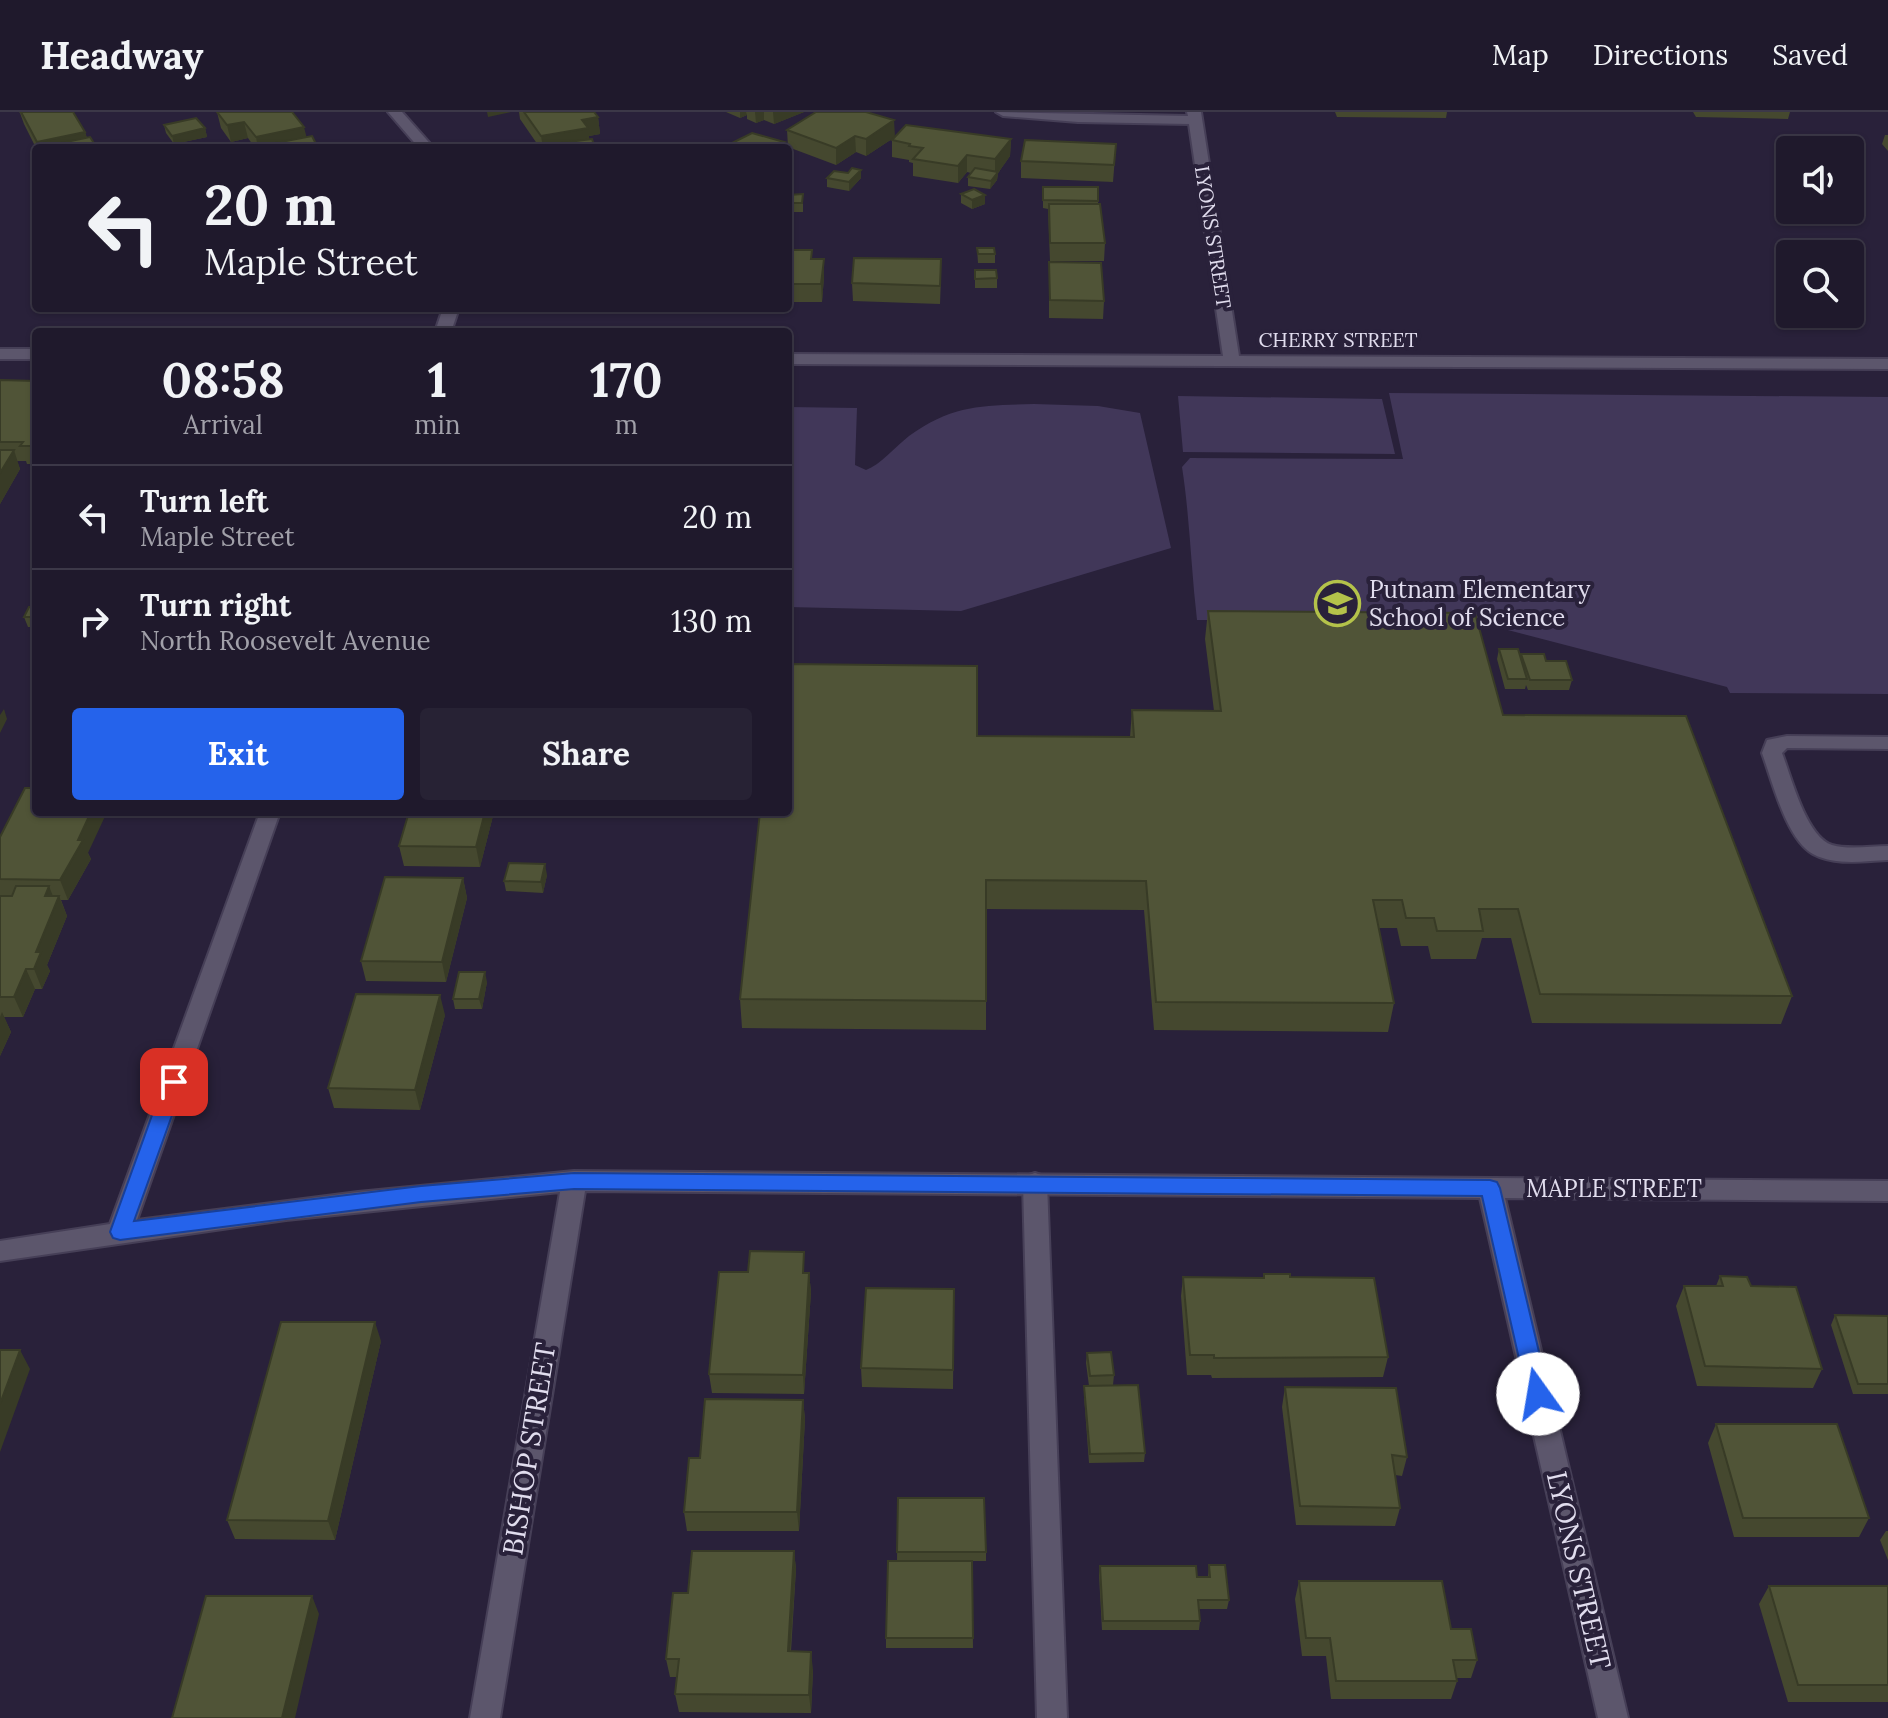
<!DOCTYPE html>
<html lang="en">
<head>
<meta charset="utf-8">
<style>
	body { margin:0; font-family:Lora,serif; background:#272234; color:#f1f3f6; height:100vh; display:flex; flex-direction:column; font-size:30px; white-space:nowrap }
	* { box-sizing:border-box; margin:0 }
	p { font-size:26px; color:#a1a0a9 }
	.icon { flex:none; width:44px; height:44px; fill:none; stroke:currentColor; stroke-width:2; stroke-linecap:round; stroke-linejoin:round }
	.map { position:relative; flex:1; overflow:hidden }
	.drawer { position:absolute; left:32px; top:216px; width:760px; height:488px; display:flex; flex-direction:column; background:#1f192c; border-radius:8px; box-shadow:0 2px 6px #0004,0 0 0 2px #3c3848 }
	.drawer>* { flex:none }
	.guide { position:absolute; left:32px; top:32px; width:760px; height:168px; border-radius:8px; box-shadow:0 2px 6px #0004,0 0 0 2px #3c3848; background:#1f192c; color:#f1f3f6; overflow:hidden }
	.controls { position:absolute; left:1776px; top:24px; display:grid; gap:16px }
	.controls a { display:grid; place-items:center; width:88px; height:88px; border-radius:8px; background:#1f192c; box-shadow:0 2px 6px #0004,0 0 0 2px #3c3848; font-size:40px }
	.pin { position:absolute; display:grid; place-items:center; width:68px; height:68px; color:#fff; margin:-34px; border-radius:16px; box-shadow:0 4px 12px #0006 }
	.me { position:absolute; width:88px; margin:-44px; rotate:347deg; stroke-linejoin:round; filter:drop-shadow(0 0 6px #0008) }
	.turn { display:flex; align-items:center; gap:28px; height:168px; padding:0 40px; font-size:36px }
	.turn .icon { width:104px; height:104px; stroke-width:2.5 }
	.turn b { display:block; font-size:56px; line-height:68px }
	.eta { display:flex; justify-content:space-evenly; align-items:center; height:136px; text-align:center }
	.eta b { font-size:48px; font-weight:700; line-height:56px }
	.button { display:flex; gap:16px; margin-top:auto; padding:16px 40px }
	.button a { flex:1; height:92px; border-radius:8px; background:#2563eb; color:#fff; font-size:32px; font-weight:700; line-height:92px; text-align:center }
	.button a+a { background:#272234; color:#f1f3f6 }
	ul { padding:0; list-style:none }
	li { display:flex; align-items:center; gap:24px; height:104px; padding:0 40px; border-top:2px solid #3c3848 }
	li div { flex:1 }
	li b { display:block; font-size:30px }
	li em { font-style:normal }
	header { display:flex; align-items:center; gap:48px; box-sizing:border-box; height:112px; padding:0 40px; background:#1f192c; border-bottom:2px solid #3c3848 }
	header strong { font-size:38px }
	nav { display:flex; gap:44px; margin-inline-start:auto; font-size:28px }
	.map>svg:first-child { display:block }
</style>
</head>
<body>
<header>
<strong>Headway</strong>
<nav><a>Map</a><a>Directions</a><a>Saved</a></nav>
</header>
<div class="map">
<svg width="1888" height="1606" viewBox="0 0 1888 1606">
	<rect width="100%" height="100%" fill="#29213a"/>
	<path fill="#413759" d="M 1389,281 L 1888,285 L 1888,582 L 1730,581 L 1727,575 L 1473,509 L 1197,508 C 1191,457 1190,407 1182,355 L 1190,346 L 1403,347 Z
		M 1178,284 L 1382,287 L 1395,342 L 1183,340 Z
		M 1034,292 L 1098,294 L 1140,301 L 1171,436 L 961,499 L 788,495 L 788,295 L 857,296 L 855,353 L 866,358 C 880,353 895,335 909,324 C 954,292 982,294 1034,292 Z"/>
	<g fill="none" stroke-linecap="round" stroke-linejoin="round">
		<defs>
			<path id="service" d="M 1787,624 L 1888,625 L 1888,637 L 1787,636 L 1782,641 C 1791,664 1806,725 1832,733 C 1849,738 1870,734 1888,734 L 1888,748 C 1864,749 1835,754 1813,742 C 1786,727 1772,668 1762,641 L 1767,628 Z
				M 1035,1061 L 1044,1064 L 1047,1071 L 1067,1606 L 1037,1606 L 1023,1071 L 1026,1064 Z"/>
			<path id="minor" d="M 388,0 L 402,0 L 434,36 L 419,36 Z
				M 996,0 L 1188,4 L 1187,0 L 1201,0 L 1239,244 L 1888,247 L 1888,257 L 788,252 L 788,242 L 1223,244 L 1189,12 L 1078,10 L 1003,4 Z
				M 443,196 L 459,196 L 451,220 L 435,220 Z
				M 0,237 L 36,237 L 36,247 L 0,247 Z
				M 260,700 L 280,700 L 137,1108 L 358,1080 L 574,1059 L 1888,1069 L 1888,1089 L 1505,1086 L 1628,1606 L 1598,1606 L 1480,1086 L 585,1079 L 500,1606 L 470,1606 L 560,1080 L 286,1108 L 0,1149 L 0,1129 L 110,1112 Z"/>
		</defs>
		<use href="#service" stroke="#463f57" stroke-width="4"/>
		<use href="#minor" stroke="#463f57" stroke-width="4"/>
		<use href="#service" fill="#5c566c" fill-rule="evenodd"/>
		<use href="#minor" fill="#5c566c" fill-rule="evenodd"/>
	</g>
	<path fill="#45482f" d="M 19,0 L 73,0 L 85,20 L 87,26 L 97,36 L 36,36 L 24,12 L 20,1 Z
		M 217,0 L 297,6 L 306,25 L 318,36 L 255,36 L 248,26 L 231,30 L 221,16 Z
		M 519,0 L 594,0 L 598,5 L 600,22 L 589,24 L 589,27 L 595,36 L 540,36 L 520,7 Z
		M 726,0 L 804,0 L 774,12 L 764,8 L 756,11 L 747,7 L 747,3 L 740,6 Z
		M 1335,0 L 1447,0 L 1446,6 L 1337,5 Z
		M 1693,0 L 1790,0 L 1788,7 L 1696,5 Z
		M 871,1 L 895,25 L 866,44 L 856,40 L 836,53 L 788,35 L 787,18 Z
		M 164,13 L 205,16 L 207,25 L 174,32 L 166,21 Z
		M 1885,23 L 1888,23 L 1888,39 L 1882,32 Z
		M 1011,27 L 1010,44 L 998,61 L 997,68 L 990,77 L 968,74 L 968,65 L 971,61 L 967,60 L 958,71 L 913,64 L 913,51 L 909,50 L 909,48 L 892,45 L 892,28 Z
		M 1116,32 L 1113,70 L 1021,66 L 1021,49 Z
		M 861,58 L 861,66 L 849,79 L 827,75 L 827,66 Z
		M 1043,75 L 1098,75 L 1098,92 L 1105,131 L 1104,149 L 1050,149 L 1048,97 L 1043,96 Z
		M 803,82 L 803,100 L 792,100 L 791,113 L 788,113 L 788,83 Z
		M 961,82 L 985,83 L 985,92 L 972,97 L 961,91 Z
		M 977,136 L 995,142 L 995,151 L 978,151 Z
		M 788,138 L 812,147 L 824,165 L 822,190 L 788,190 Z
		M 1049,150 L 1104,189 L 1103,207 L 1049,206 Z
		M 975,158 L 997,166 L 997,176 L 975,176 Z
		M 941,165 L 940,192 L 853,189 L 852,171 Z
		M 58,196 L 114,196 L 59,199 Z
		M 122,196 L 144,196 L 142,200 L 123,200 Z
		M 197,196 L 213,196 L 212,199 L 198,199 Z
		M 218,196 L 261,196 L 260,199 L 219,200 Z
		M 273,196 L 327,196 L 273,199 Z
		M 523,196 L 633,196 L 633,197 L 524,199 Z
		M 0,268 L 36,269 L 36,352 L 27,352 L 26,349 L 17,349 L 20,357 L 0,392 Z
		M 36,495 L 36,515 L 28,515 L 24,505 Z
		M 1208,499 L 1503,603 L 1792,884 L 1781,912 L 1532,911 L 1511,826 L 1482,826 L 1476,847 L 1431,847 L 1428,834 L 1401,834 L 1397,816 L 1379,816 L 1394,891 L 1388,920 L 1154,918 L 1144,798 L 986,797 L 986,918 L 742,916 L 740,887 L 977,624 L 1130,625 L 1132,598 L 1214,599 L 1205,527 Z
		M 1499,537 L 1521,545 L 1521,542 L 1546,549 L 1572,568 L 1569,578 L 1528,578 L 1526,573 L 1525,577 L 1505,577 L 1497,547 Z
		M 409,700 L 494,700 L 480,755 L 404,754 L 399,734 Z
		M 0,725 L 88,741 L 91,747 L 68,788 L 61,788 L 67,804 L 47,853 L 50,859 L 42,877 L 35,877 L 23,905 L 4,905 L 11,920 L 0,944 Z
		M 547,763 L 543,781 L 506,779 L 504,769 Z
		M 463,766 L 467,786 L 446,870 L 366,869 L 361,849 Z
		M 487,870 L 482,897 L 455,897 L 453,887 Z
		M 445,903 L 420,998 L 334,996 L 328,976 Z
		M 806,1161 L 809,1161 L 811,1180 L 804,1282 L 712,1281 L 709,1262 Z
		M 1720,1164 L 1751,1174 L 1822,1257 L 1813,1276 L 1697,1274 L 1676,1194 L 1684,1174 L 1716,1174 Z
		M 1183,1165 L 1290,1165 L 1388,1245 L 1383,1265 L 1212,1266 L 1211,1263 L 1187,1263 L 1181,1184 Z
		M 954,1177 L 953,1277 L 862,1275 L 861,1256 Z
		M 1835,1203 L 1888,1204 L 1888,1282 L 1853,1282 L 1831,1213 Z
		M 381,1229 L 335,1428 L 235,1427 L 227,1408 Z
		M 1087,1241 L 1114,1263 L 1113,1273 L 1089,1274 L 1086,1251 Z
		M 1084,1274 L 1145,1341 L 1144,1350 L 1089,1351 L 1084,1284 Z
		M 1285,1275 L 1407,1345 L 1402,1364 L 1395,1363 L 1400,1396 L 1395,1414 L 1296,1413 L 1282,1295 Z
		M 803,1288 L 805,1307 L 799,1419 L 687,1419 L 684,1400 L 700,1346 Z
		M 1716,1312 L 1869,1406 L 1859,1425 L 1734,1425 L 1708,1331 Z
		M 898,1386 L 986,1440 L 986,1449 L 972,1449 L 973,1536 L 886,1536 L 886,1526 L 897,1449 Z
		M 1886,1419 L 1888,1419 L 1888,1448 L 1880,1428 Z
		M 794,1439 L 796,1457 L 791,1539 L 813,1558 L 811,1601 L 679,1600 L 675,1582 L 677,1565 L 670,1565 L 666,1547 L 688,1481 Z
		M 1209,1453 L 1229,1488 L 1227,1497 L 1199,1497 L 1200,1509 L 1199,1518 L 1102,1518 L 1099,1463 L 1100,1454 L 1197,1465 L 1208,1465 Z
		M 1299,1469 L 1451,1517 L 1477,1548 L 1471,1566 L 1456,1566 L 1457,1569 L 1451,1587 L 1331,1587 L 1326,1544 L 1302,1544 L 1295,1487 Z
		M 1769,1474 L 1888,1474 L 1888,1590 L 1788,1590 L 1759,1492 Z"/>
	<path fill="#383b26" d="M 487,0 L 511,0 L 488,5 Z
		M 740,0 L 746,0 L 747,3 L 740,6 Z
		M 755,0 L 764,0 L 764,8 L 756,11 Z
		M 773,0 L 804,0 L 774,12 Z
		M 598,5 L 600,22 L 589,24 L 590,33 L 544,33 L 544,36 L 543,36 L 541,24 L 582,8 Z
		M 894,8 L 895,25 L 866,44 L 866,27 Z
		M 244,10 L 248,26 L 231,30 L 227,13 Z
		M 304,15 L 308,31 L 265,33 L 265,36 L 258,36 L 256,25 Z
		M 205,16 L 207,25 L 174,32 L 172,24 Z
		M 85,20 L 90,36 L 39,36 L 37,30 Z
		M 855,24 L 856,40 L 836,53 L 836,36 Z
		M 1011,27 L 1010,44 L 998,61 L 997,68 L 990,77 L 991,69 L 995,63 L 995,47 Z
		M 967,43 L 967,60 L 958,71 L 958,54 Z
		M 861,58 L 861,66 L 849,79 L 849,70 Z
		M 985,83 L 985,92 L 972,97 L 972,88 Z
		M 824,147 L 824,165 L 822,190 L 821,172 Z
		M 14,338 L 20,357 L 0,392 L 0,361 Z
		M 4,597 L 7,607 L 0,621 L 0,603 Z
		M 91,700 L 107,700 L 88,741 L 91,747 L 68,788 L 60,768 Z
		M 485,700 L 494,700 L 480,755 L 476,735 Z
		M 545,752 L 547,763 L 543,781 L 541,770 Z
		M 463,766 L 467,786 L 446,870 L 442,850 Z
		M 49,774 L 56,792 L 59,784 L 67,804 L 47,853 L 50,859 L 42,877 L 34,857 L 45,784 Z
		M 26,857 L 35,877 L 23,905 L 14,885 Z
		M 485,860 L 487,870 L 482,897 L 479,887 Z
		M 440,883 L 445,903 L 420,998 L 415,978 Z
		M 2,900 L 11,920 L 0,944 L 0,905 Z
		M 809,1161 L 811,1180 L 804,1282 L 803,1263 Z
		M 375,1210 L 381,1229 L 335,1428 L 328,1409 Z
		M 20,1238 L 30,1257 L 0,1340 L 0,1292 Z
		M 803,1288 L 805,1307 L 799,1419 L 797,1400 Z
		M 794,1439 L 796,1457 L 789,1557 L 788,1539 Z
		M 312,1484 L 319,1502 L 295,1606 L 282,1606 Z
		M 811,1540 L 813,1558 L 811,1601 L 809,1583 Z"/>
	<path fill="#505437" stroke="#383b26" stroke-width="2" d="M 21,0 L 73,0 L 85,20 L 37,30 Z
		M 217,0 L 292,0 L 304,15 L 256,25 L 244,10 L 227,13 Z
		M 524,0 L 594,0 L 598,5 L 582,8 L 588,16 L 541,24 Z
		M 816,0 L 866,0 L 894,8 L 866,27 L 855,24 L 836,36 L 787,18 Z
		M 196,6 L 205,16 L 172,24 L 164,13 Z
		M 906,13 L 1011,27 L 995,47 L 967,43 L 958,54 L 913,47 L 923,36 L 909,34 L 910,32 L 892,28 Z
		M 752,21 L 784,30 L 779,32 L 788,36 L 722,36 Z
		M 312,24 L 318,36 L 266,36 L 265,33 Z
		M 90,25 L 97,36 L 42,35 Z
		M 592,27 L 595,36 L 545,36 L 544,33 Z
		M 1025,28 L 1116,32 L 1114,53 L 1021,49 Z
		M 710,31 L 715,36 L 704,36 L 701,33 Z
		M 852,56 L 861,58 L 849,70 L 827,66 L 834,59 L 848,61 Z
		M 975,56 L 998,60 L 991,69 L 968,65 Z
		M 1043,75 L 1098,75 L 1098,89 L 1043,88 Z
		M 974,77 L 985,83 L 972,88 L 961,82 Z
		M 803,82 L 802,91 L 788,91 L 788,83 Z
		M 1049,92 L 1100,92 L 1105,131 L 1050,131 Z
		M 788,96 L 792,96 L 791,104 L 788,104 Z
		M 977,136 L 994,136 L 995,142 L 978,142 Z
		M 788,138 L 812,138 L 811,147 L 824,147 L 821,172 L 788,172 Z
		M 854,146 L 941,147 L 940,174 L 852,171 Z
		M 1049,150 L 1101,151 L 1104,189 L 1050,188 Z
		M 975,158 L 996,158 L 997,166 L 975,167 Z
		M 0,268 L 36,269 L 36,334 L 20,334 L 23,330 L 0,330 Z
		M 0,338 L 14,338 L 0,361 Z
		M 29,495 L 36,495 L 36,500 L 33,505 L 24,505 Z
		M 1208,499 L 1475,501 L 1503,603 L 1686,604 L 1792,884 L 1540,882 L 1518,797 L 1479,797 L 1483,819 L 1437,819 L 1434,806 L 1406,806 L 1402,788 L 1373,788 L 1394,891 L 1156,890 L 1146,769 L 986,768 L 986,889 L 740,887 L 760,700 L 788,700 L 788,552 L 977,554 L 977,624 L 1134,625 L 1132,598 L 1221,599 Z
		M 1499,537 L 1518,537 L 1527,567 L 1508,567 Z
		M 1521,542 L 1544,542 L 1546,549 L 1566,549 L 1572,568 L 1530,568 Z
		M 25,676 L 36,676 L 36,700 L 91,700 L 78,728 L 83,728 L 60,768 L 0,767 L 0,725 Z
		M 409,700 L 485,700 L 476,735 L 399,734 Z
		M 509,751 L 545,752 L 541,770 L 504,769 Z
		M 385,765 L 463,766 L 442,850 L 361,849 Z
		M 16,774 L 49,774 L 45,784 L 59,784 L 36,840 L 41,840 L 34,857 L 26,857 L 14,885 L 0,885 L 0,784 L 12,784 Z
		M 459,860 L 485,860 L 479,887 L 453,887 Z
		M 356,882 L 440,883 L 415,978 L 328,976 Z
		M 750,1139 L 804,1140 L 803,1161 L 809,1161 L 803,1263 L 709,1262 L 719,1160 L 748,1160 Z
		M 1264,1162 L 1290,1162 L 1290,1165 L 1374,1166 L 1388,1245 L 1214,1246 L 1214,1243 L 1190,1243 L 1183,1165 L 1264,1166 Z
		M 1720,1164 L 1747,1165 L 1751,1174 L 1796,1175 L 1822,1257 L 1705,1254 L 1684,1174 L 1723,1174 Z
		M 866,1176 L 954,1177 L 953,1258 L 861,1256 Z
		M 1835,1203 L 1888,1204 L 1888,1272 L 1858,1272 Z
		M 281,1210 L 375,1210 L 328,1409 L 227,1408 Z
		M 0,1238 L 20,1238 L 0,1292 Z
		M 1111,1240 L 1114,1263 L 1090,1264 L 1087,1241 Z
		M 1138,1273 L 1145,1341 L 1090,1342 L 1084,1274 Z
		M 1285,1275 L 1396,1276 L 1407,1345 L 1392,1343 L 1400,1396 L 1300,1394 Z
		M 705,1287 L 803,1288 L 797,1400 L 684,1400 L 689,1346 L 700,1346 Z
		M 1716,1312 L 1837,1312 L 1869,1406 L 1743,1406 Z
		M 898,1386 L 984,1386 L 986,1440 L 897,1440 Z
		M 692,1439 L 794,1439 L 788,1539 L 811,1540 L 809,1583 L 675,1582 L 679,1547 L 666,1547 L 673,1481 L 688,1481 Z
		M 888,1449 L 972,1449 L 973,1526 L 886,1526 Z
		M 1209,1453 L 1225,1453 L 1229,1488 L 1198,1488 L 1200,1509 L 1103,1509 L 1100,1454 L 1196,1454 L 1197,1465 L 1210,1465 Z
		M 1299,1469 L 1442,1469 L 1451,1517 L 1471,1517 L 1477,1548 L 1453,1548 L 1457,1569 L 1336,1569 L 1330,1526 L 1306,1526 Z
		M 1769,1474 L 1888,1474 L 1888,1573 L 1798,1573 Z
		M 206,1484 L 312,1484 L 282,1606 L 172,1606 Z"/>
	<path fill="#2563eb" stroke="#184099" stroke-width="2" d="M 174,962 L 181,965 L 184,970 L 134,1109 L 421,1074 L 574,1061 L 1490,1068 L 1497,1070 L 1500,1076 L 1549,1282 L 1546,1289 L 1538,1292 L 1530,1289 L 1527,1282 L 1482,1084 L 574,1077 L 421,1090 L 120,1128 L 113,1126 L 110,1120 L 164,970 L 167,965 Z"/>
	<defs>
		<symbol id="school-ring" viewBox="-11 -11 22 22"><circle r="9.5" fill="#29213a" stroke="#b4c24a" stroke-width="1.5"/><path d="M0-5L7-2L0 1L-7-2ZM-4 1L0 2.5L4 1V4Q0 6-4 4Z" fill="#b4c24a"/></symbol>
	</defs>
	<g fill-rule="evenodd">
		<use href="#school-ring" x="1312" y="466" width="51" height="51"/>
	</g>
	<g text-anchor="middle" stroke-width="8" stroke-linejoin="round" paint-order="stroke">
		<g font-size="20" fill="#e1ddee" stroke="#29213a">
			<text transform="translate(1213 125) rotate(81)" y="7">LYONS STREET</text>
			<text x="1338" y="235">CHERRY STREET</text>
		</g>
		<g font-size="24" fill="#e1ddee" stroke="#29213a" text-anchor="start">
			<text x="1369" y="486">Putnam Elementary<tspan x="1369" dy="28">School of Science</tspan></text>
		</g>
		<g font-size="24" fill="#e1ddee" stroke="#29213a">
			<text x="1614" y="1085">MAPLE STREET</text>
		</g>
		<g font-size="28" fill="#e1ddee" stroke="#29213a">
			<text transform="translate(529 1337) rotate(-81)" y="10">BISHOP STREET</text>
			<text transform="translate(1579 1458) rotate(77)" y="10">LYONS STREET</text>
		</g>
	</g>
</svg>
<div class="controls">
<a><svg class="icon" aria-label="sound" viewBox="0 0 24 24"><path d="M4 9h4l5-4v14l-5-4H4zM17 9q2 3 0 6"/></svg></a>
<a><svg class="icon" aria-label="search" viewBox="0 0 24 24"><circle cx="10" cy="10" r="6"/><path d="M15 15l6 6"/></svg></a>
</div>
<div class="pin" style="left:174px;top:970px;background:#d93025"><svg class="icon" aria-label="arrive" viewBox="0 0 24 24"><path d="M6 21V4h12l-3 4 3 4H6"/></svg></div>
<svg class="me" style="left:1538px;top:1282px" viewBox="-20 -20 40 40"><circle r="19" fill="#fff"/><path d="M0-13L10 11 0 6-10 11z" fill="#2563eb"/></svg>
<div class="guide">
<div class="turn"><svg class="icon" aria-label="left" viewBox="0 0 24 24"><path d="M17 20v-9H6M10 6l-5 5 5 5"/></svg><div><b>20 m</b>Maple Street</div></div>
</div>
<section class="drawer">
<div class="eta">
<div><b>08:58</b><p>Arrival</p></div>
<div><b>1</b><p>min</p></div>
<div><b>170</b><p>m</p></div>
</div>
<ul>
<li><svg class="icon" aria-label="left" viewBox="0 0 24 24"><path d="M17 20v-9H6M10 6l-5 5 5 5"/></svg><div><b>Turn left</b><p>Maple Street</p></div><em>20 m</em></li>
<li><svg class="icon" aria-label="right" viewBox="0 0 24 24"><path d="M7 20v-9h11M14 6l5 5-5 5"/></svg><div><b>Turn right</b><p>North Roosevelt Avenue</p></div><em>130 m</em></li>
</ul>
<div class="button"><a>Exit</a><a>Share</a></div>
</section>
</div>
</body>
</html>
